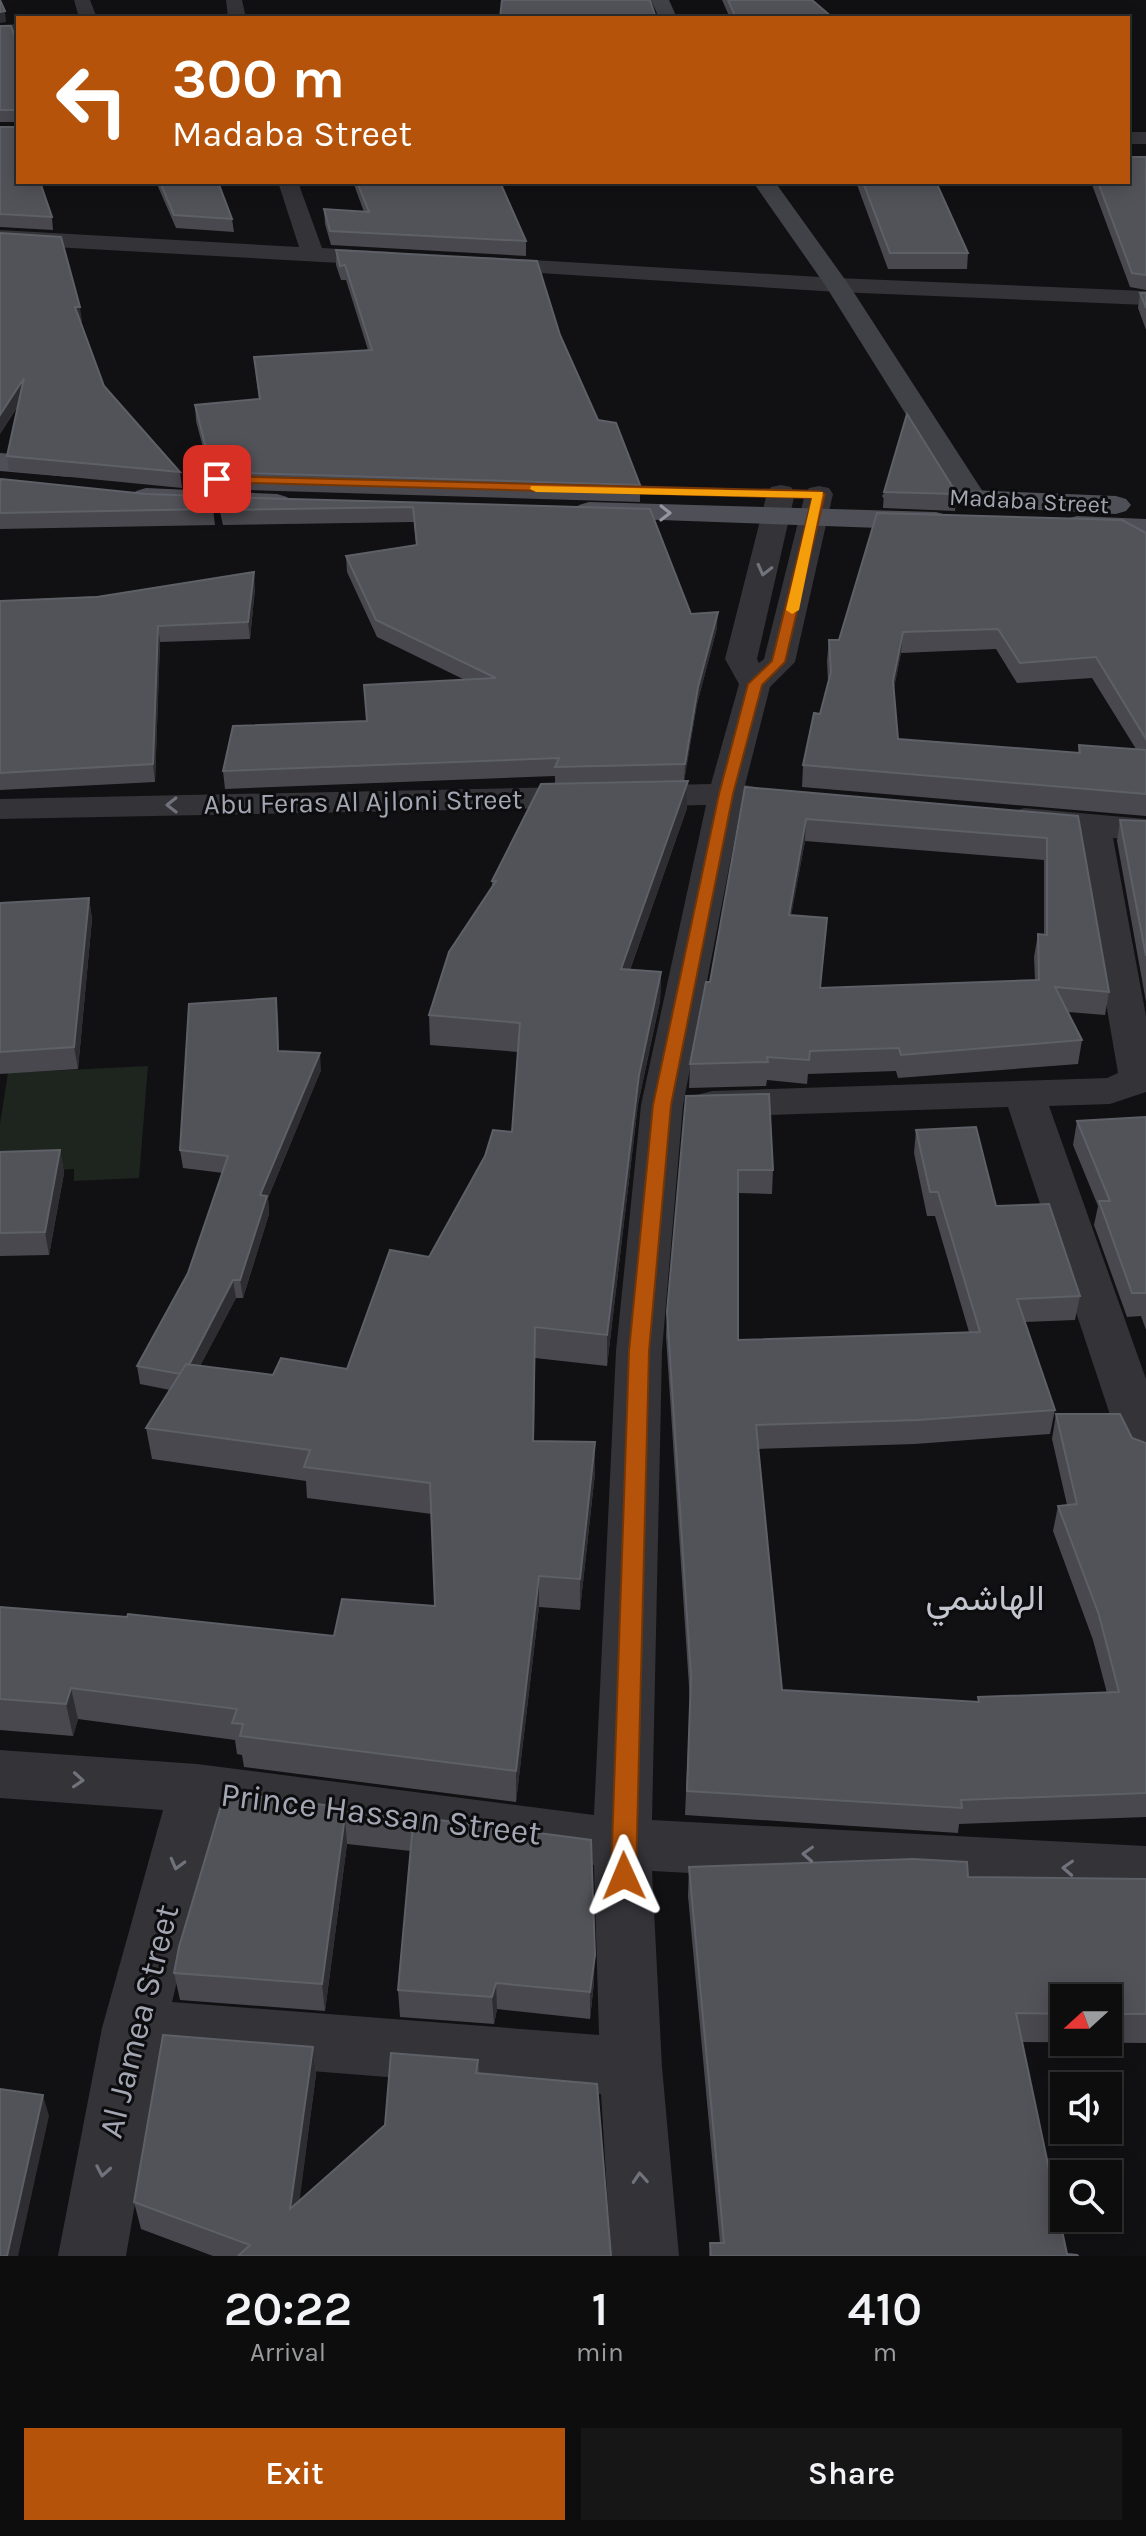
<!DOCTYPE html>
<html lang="en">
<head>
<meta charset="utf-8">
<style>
	body { margin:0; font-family:Karla,Vazirmatn,sans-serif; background:#161617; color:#f1f3f6; height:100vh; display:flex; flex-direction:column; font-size:30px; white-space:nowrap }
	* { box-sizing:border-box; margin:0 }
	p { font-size:26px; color:#9a9c9e }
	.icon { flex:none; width:44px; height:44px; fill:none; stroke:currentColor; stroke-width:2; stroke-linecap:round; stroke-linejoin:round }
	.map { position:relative; height:2256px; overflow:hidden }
	.side { display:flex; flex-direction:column; background:#0d0d0e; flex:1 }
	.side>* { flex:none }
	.banner { position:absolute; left:16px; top:16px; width:1114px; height:168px; border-radius:0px; box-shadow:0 4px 20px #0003,0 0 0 2px #2d2d2e; background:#b45309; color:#fff; overflow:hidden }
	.needle { width:52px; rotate:249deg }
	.controls { position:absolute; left:1050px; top:1984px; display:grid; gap:16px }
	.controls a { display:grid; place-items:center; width:72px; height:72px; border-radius:0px; background:#0d0d0e; box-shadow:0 4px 20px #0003,0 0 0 2px #2d2d2e; font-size:40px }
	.pin { position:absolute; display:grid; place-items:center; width:68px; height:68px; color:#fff; margin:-34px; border-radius:16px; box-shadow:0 4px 12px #0006 }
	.me { position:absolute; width:88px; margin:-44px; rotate:359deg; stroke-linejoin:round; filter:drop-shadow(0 0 6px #0008) }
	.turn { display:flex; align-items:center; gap:28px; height:168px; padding:0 24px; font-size:36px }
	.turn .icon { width:104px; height:104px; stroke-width:2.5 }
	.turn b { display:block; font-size:56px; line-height:68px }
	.eta { display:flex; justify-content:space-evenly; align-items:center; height:136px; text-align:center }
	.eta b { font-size:48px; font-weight:600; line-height:56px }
	.button { display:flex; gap:16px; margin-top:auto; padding:16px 24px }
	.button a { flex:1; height:92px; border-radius:0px; background:#b45309; color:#fff; font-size:32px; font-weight:600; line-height:92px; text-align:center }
	.button a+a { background:#161617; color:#f1f3f6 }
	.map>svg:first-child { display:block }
</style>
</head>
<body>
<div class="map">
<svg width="1146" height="2256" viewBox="0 0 1146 2256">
	<rect width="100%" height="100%" fill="#111113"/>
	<path fill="#1e251f" d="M 148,1066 L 139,1178 L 74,1181 L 74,1169 L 0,1173 L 0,1124 L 8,1073 Z"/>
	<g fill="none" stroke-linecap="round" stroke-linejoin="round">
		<path fill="#333338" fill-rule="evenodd" d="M 74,0 L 90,0 L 97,18 L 79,18 Z
			M 226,0 L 242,0 L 246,18 L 228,18 Z
			M 18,24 L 18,34 L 0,35 L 0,25 Z
			M 1128,132 L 1146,132 L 1146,144 L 1128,144 Z
			M 278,182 L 298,182 L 322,248 L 394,252 L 402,254 L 405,259 L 402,264 L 394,266 L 0,244 L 0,230 L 299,247 Z
			M 484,257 L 837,278 L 1146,291 L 1146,305 L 837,292 L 476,269 L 473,264 L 476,259 Z
			M 781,485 L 791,487 L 795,493 L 757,659 L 759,663 L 764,659 L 805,494 L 809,488 L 819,486 L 829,488 L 833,494 L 795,662 L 770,687 L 745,785 L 763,789 L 768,796 L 763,803 L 741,806 L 683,1105 L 662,1351 L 652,1820 L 1146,1846 L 1146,1898 L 652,1871 L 662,2067 L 679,2256 L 611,2256 L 601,2094 L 160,2059 L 126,2256 L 58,2256 L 102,2028 L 163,1810 L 0,1798 L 0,1750 L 197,1764 L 594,1815 L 616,1351 L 641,1105 L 706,805 L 0,819 L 0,799 L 711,784 L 739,684 L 725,659 L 767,493 L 771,487 ZM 218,1815 L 594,1865 L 599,2035 L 172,2002 Z
			M 1024,808 L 1146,819 L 1146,841 L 1113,838 L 1146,1016 L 1146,1092 L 1110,1104 L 1049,1106 L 1146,1379 L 1146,1466 L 1129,1461 L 1121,1448 L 1008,1107 L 712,1117 L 697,1113 L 691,1104 L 697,1095 L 712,1091 L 1107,1078 L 1118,1073 L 1077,834 L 1012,826 L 1006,819 L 1012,812 Z"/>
		<path fill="#414248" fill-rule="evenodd" d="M 651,0 L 669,0 L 677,18 L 659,18 Z
			M 753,182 L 775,182 L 849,285 L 987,498 L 982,504 L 972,507 L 962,504 L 825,285 Z"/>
		<path fill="#4f5057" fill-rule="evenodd" d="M 0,453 L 69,459 L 79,462 L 83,468 L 79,474 L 69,477 L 0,471 Z
			M 897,487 L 1116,496 L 1126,499 L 1131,505 L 1126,511 L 1116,514 L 887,502 L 882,496 L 887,490 Z
			M 146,488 L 277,494 L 287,497 L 292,503 L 287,509 L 277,512 L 136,503 L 131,497 L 136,491 Z
			M 589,502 L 936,512 L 947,515 L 951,521 L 947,527 L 936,530 L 579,517 L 574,511 L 579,505 Z
			M 1077,516 L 1146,519 L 1146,537 L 1066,531 L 1062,525 L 1066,519 Z"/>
	</g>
	<path fill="#48484e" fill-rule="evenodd" d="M 722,0 L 812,0 L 833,18 L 730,18 Z
		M 0,26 L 18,44 L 18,182 L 52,217 L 53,230 L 0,227 L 0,127 L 16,127 L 18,122 L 0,122 Z
		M 1146,157 L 1146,290 L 1130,287 L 1091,182 L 1128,182 Z
		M 156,182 L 218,182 L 232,219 L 234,232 L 176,228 Z
		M 353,182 L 500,182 L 526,241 L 526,256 L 331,245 L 325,224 L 324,209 L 364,212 Z
		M 856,182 L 936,182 L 968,253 L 967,269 L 888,269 Z
		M 0,233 L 82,321 L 80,321 L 104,386 L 180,472 L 182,488 L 9,471 L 7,456 L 18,406 L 0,434 Z
		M 336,250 L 560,335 L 598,420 L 640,485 L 640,502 L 214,489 L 196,421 L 195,405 L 259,399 L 254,357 L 368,350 L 346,280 L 341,280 L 336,265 Z
		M 1140,293 L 1146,293 L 1146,330 L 1138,308 Z
		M 0,485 L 213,509 L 215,525 L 0,529 Z
		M 884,492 L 957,494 L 955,511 L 883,508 Z
		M 218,497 L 650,509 L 691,614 L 717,628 L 697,704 L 684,781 L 688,781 L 687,808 L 630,970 L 661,972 L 660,1001 L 638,1104 L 607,1366 L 535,1358 L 534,1441 L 595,1442 L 595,1473 L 580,1610 L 539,1607 L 516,1802 L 244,1767 L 242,1755 L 237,1754 L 235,1740 L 78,1719 L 73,1736 L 0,1730 L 0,1607 L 334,1636 L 435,1606 L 432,1514 L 307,1498 L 306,1481 L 152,1459 L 146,1428 L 170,1390 L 140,1384 L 137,1366 L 188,1273 L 223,1173 L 183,1168 L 180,1150 L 278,1016 L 279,1051 L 321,1070 L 268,1198 L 269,1214 L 243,1298 L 236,1298 L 200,1366 L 273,1375 L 347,1369 L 429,1257 L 512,1132 L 518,1052 L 430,1045 L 429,1015 L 492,886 L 492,881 L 555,783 L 555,776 L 225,789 L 223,771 L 366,721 L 465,680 L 377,637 L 347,572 L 346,556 L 416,545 L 414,522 L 223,525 L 220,512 Z
		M 1146,533 L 1146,816 L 802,787 L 803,765 L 820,714 L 828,681 L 827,661 L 829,640 L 839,640 ZM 996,649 L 1017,683 L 1092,678 L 1136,749 L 1079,745 L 1078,753 L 898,739 L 894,688 L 901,653 Z
		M 255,588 L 250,639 L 160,642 L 155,782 L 0,790 L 0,601 Z
		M 745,787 L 1078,816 L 1109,992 L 1105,1015 L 1068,1012 L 1082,1040 L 1078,1064 L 898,1078 L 896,1071 L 808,1074 L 807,1084 L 767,1080 L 766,1086 L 689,1088 L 690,1064 L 710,982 ZM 805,841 L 1044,860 L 1044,935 L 1038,934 L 1034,957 L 1035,980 L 820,988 L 791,915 Z
		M 1120,820 L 1146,821 L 1146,1002 L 1117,841 Z
		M 89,898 L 92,919 L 78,1069 L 0,1074 L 0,903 Z
		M 686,1096 L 773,1170 L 772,1194 L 738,1193 L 738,1340 L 969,1332 L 935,1216 L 927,1216 L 914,1153 L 916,1130 L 996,1206 L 1080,1296 L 1075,1320 L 1025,1322 L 1055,1410 L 1050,1434 L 915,1444 L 758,1449 L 782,1690 L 978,1702 L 978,1697 L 1107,1693 L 1093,1640 L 1053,1531 L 1058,1506 L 1067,1505 L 1052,1439 L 1056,1414 L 1146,1443 L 1146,1817 L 959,1824 L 958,1833 L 685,1815 L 690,1702 L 666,1336 L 667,1312 Z
		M 1146,1117 L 1146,1330 L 1141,1316 L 1127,1317 L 1094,1225 L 1098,1206 L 1073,1145 L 1077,1121 Z
		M 60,1150 L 64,1173 L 49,1255 L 0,1256 L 0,1152 Z
		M 225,1792 L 591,1840 L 594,1982 L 590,2019 L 497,2009 L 494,2024 L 400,2017 L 398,1990 L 411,1851 L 347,1844 L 325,2011 L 180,2000 L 174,1973 Z
		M 689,1867 L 968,1877 L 1146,1879 L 1146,2043 L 1022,2042 L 1067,2254 L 1078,2256 L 709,2256 L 710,2243 L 720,2243 L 688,1896 ZM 1064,1998 L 1108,1998 L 1108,2042 L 1064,2042 Z
		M 313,2047 L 316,2074 L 299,2201 L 478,2060 L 479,2074 L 611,2256 L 213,2256 L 141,2229 L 134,2202 Z"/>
	<path fill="#2e2e32" d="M 5,11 L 6,22 L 0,23 L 0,12 Z
		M 75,307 L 80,307 L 82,321 L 77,321 Z
		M 24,378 L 26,393 L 0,434 L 0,415 Z
		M 254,572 L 255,588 L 250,639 L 248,622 Z
		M 718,612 L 717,628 L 697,704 L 684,782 L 685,764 L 698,687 Z
		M 158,626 L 160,642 L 155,782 L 153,764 Z
		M 903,632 L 901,653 L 891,702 L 893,681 Z
		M 688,781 L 687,808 L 620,998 L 621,969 Z
		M 806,819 L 805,841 L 787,938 L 789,915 Z
		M 89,898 L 92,919 L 78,1069 L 74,1047 Z
		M 661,972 L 660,1001 L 638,1104 L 607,1366 L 607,1335 L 639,1075 Z
		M 276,998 L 278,1016 L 279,1068 L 278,1051 Z
		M 320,1053 L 321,1070 L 268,1198 L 269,1214 L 243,1298 L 240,1280 L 260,1195 Z
		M 60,1150 L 64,1173 L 49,1255 L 45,1232 Z
		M 233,1280 L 236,1298 L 186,1393 L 183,1375 Z
		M 535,1327 L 535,1358 L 533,1472 L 533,1441 Z
		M 595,1442 L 595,1473 L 580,1610 L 580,1579 Z
		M 539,1576 L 539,1607 L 516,1802 L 516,1771 Z
		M 71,1688 L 78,1719 L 73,1736 L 66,1704 Z
		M 345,1816 L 347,1844 L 325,2011 L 322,1984 Z
		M 595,1955 L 594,1982 L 590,2019 L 590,1992 Z
		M 496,1983 L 497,2009 L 494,2024 L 492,1997 Z
		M 313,2047 L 316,2074 L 295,2236 L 290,2209 Z
		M 43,2095 L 49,2116 L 18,2256 L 7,2256 Z"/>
	<path fill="#525259" stroke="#5e6067" stroke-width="2" fill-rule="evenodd" d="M 0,0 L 5,11 L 0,12 Z
		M 502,0 L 650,0 L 656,18 L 500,18 Z
		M 728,0 L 812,0 L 833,18 L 736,18 Z
		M 0,26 L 11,26 L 18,44 L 18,105 L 16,105 L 18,110 L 0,110 Z
		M 18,120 L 18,182 L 40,182 L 52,217 L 0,214 L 0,127 L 16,127 Z
		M 1128,157 L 1146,157 L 1146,275 L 1132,273 L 1098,182 L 1128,182 Z
		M 160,182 L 218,182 L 232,219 L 174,215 Z
		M 357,182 L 500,182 L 526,241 L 330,231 L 324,209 L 369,212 Z
		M 863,182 L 936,182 L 968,253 L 890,253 Z
		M 0,233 L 61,237 L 80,307 L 75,307 L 104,386 L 180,472 L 7,456 L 24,378 L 0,415 Z
		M 336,250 L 537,261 L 560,335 L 598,420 L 616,423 L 640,485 L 212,472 L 195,405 L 260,399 L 254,357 L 372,350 L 345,265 L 340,266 Z
		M 1140,293 L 1146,293 L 1146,308 Z
		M 907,414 L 957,494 L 884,492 Z
		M 1,479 L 146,494 L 201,496 L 213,509 L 0,513 L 0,485 Z
		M 218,497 L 650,509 L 691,614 L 718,612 L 698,687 L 685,764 L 555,767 L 559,758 L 223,771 L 233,726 L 367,721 L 364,685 L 496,678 L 376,620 L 346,556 L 417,545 L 413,507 L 221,510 Z
		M 877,513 L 1122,520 L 1146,533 L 1146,739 L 1096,657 L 1020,663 L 998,629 L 903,632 L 893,681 L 898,739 L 1080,753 L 1079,745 L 1146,750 L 1146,794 L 803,765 L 814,713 L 820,714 L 831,672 L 829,640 L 839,640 Z
		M 254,572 L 248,622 L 158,626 L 153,764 L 0,773 L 0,601 L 97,597 Z
		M 688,781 L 621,969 L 661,972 L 639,1075 L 607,1335 L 535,1327 L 533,1441 L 595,1442 L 580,1579 L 539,1576 L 516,1771 L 240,1736 L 243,1724 L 232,1723 L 237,1709 L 71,1688 L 66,1704 L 0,1699 L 0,1607 L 127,1617 L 128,1614 L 334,1636 L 342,1599 L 435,1606 L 430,1483 L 304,1467 L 310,1450 L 146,1428 L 186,1364 L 273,1375 L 281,1358 L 347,1369 L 390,1250 L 429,1257 L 485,1156 L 493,1130 L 512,1132 L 520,1023 L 429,1015 L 449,952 L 496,881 L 492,881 L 541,784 Z
		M 745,787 L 1078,816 L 1109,992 L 1055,987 L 1082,1040 L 901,1055 L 899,1048 L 810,1051 L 809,1060 L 767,1057 L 768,1062 L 690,1064 L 706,982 L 710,982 ZM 806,819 L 1047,838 L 1047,935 L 1038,934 L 1039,980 L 820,988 L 827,918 L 789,915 Z
		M 1120,820 L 1146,821 L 1146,956 Z
		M 89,898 L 74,1047 L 0,1052 L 0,903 Z
		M 276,998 L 278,1051 L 320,1053 L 260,1195 L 267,1196 L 240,1280 L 233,1280 L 189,1365 L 186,1364 L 180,1374 L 137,1366 L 188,1273 L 228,1156 L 180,1150 L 189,1004 Z
		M 769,1094 L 773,1170 L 738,1170 L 738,1340 L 980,1332 L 938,1192 L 930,1192 L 916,1130 L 976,1127 L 996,1206 L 1049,1204 L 1080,1296 L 1017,1299 L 1055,1410 L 918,1420 L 756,1425 L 782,1690 L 979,1702 L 978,1697 L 1119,1692 L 1099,1615 L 1058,1506 L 1077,1504 L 1056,1414 L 1120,1414 L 1132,1438 L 1146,1443 L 1146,1793 L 961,1800 L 962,1808 L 687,1791 L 691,1677 L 667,1312 L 686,1096 Z
		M 1146,1117 L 1146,1293 L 1132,1293 L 1099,1201 L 1110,1201 L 1077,1121 Z
		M 60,1150 L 45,1232 L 0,1233 L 0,1152 Z
		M 225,1792 L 591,1840 L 595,1955 L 590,1992 L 496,1983 L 492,1997 L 398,1990 L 413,1824 L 345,1816 L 322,1984 L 174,1973 L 179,1947 Z
		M 913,1859 L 967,1862 L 968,1877 L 1146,1879 L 1146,2014 L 1108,2014 L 1108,1998 L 1064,1998 L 1064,2014 L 1016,2013 L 1067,2254 L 1077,2255 L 1078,2256 L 711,2256 L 710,2243 L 724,2243 L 689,1867 Z
		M 163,2035 L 313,2047 L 290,2209 L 385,2125 L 391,2053 L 478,2060 L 476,2073 L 597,2084 L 611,2256 L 238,2256 L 250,2245 L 134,2202 Z
		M 0,2089 L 43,2095 L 7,2256 L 0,2256 Z"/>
	<defs><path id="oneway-chevron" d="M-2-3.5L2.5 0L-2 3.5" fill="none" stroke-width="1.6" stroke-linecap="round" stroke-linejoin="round" transform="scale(2)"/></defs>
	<use stroke="#9296a1" href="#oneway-chevron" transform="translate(665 513) rotate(1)"/>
	<g stroke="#71737c">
		<use href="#oneway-chevron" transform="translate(764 570) rotate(104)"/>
		<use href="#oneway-chevron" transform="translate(172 805) rotate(179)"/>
		<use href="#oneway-chevron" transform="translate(78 1780) rotate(4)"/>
		<use href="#oneway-chevron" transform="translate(808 1854) rotate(-177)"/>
		<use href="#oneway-chevron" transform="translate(177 1864) rotate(105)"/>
		<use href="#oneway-chevron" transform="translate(1068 1868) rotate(-177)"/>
		<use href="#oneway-chevron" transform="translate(103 2171) rotate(100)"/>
		<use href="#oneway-chevron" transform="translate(640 2178) rotate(-94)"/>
	</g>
	<path fill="#b45309" stroke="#753606" stroke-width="2" d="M 217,476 L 819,491 L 825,494 L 785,662 L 762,685 L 733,794 L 671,1105 L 649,1351 L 636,1876 L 633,1884 L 624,1887 L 615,1884 L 611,1876 L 629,1351 L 653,1105 L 719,794 L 748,684 L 772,661 L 812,498 L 213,482 L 213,477 Z"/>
	<path fill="#f59e0b" d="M 531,486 L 823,492 L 799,610 L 792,614 L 786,610 L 812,498 L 536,492 L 530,489 Z"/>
	<g text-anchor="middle" stroke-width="6" stroke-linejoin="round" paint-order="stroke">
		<g font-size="24" fill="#a3a7b3" stroke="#0d0c0e">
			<text transform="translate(1029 501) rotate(3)" y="8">Madaba Street</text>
		</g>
		<g font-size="28" fill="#a3a7b3" stroke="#0d0c0e">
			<text transform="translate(363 801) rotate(-1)" y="10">Abu Feras Al Ajloni Street</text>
		</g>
		<g font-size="34" fill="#a3a7b3" stroke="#0d0c0e">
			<text transform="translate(381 1813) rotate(7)" y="12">Prince Hassan Street</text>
			<text transform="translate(138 2021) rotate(-76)" y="12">Al Jamea Street</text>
		</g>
		<g font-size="36" fill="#c4c6cf" stroke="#0d0c0e">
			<text x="985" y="1610">الهاشمي</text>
		</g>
	</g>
</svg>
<div class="controls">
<a><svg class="needle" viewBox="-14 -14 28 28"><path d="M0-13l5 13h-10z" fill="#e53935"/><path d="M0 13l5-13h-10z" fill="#9a9c9e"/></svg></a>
<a><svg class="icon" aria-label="sound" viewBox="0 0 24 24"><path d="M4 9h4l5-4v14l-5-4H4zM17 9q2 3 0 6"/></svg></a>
<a><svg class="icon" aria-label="search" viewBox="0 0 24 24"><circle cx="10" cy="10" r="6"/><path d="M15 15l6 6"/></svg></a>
</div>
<div class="pin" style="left:217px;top:479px;background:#d93025"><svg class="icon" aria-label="arrive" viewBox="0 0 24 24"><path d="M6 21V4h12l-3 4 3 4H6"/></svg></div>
<svg class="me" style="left:624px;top:1876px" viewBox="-20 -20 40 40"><path d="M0-17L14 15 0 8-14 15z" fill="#b45309" stroke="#fff" stroke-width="4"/></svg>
<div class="banner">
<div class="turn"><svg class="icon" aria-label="left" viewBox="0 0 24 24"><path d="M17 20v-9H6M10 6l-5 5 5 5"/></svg><div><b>300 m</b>Madaba Street</div></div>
</div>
</div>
<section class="side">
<div class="eta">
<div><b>20:22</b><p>Arrival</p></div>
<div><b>1</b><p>min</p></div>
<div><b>410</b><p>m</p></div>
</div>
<div class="button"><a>Exit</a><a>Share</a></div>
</section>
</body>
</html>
